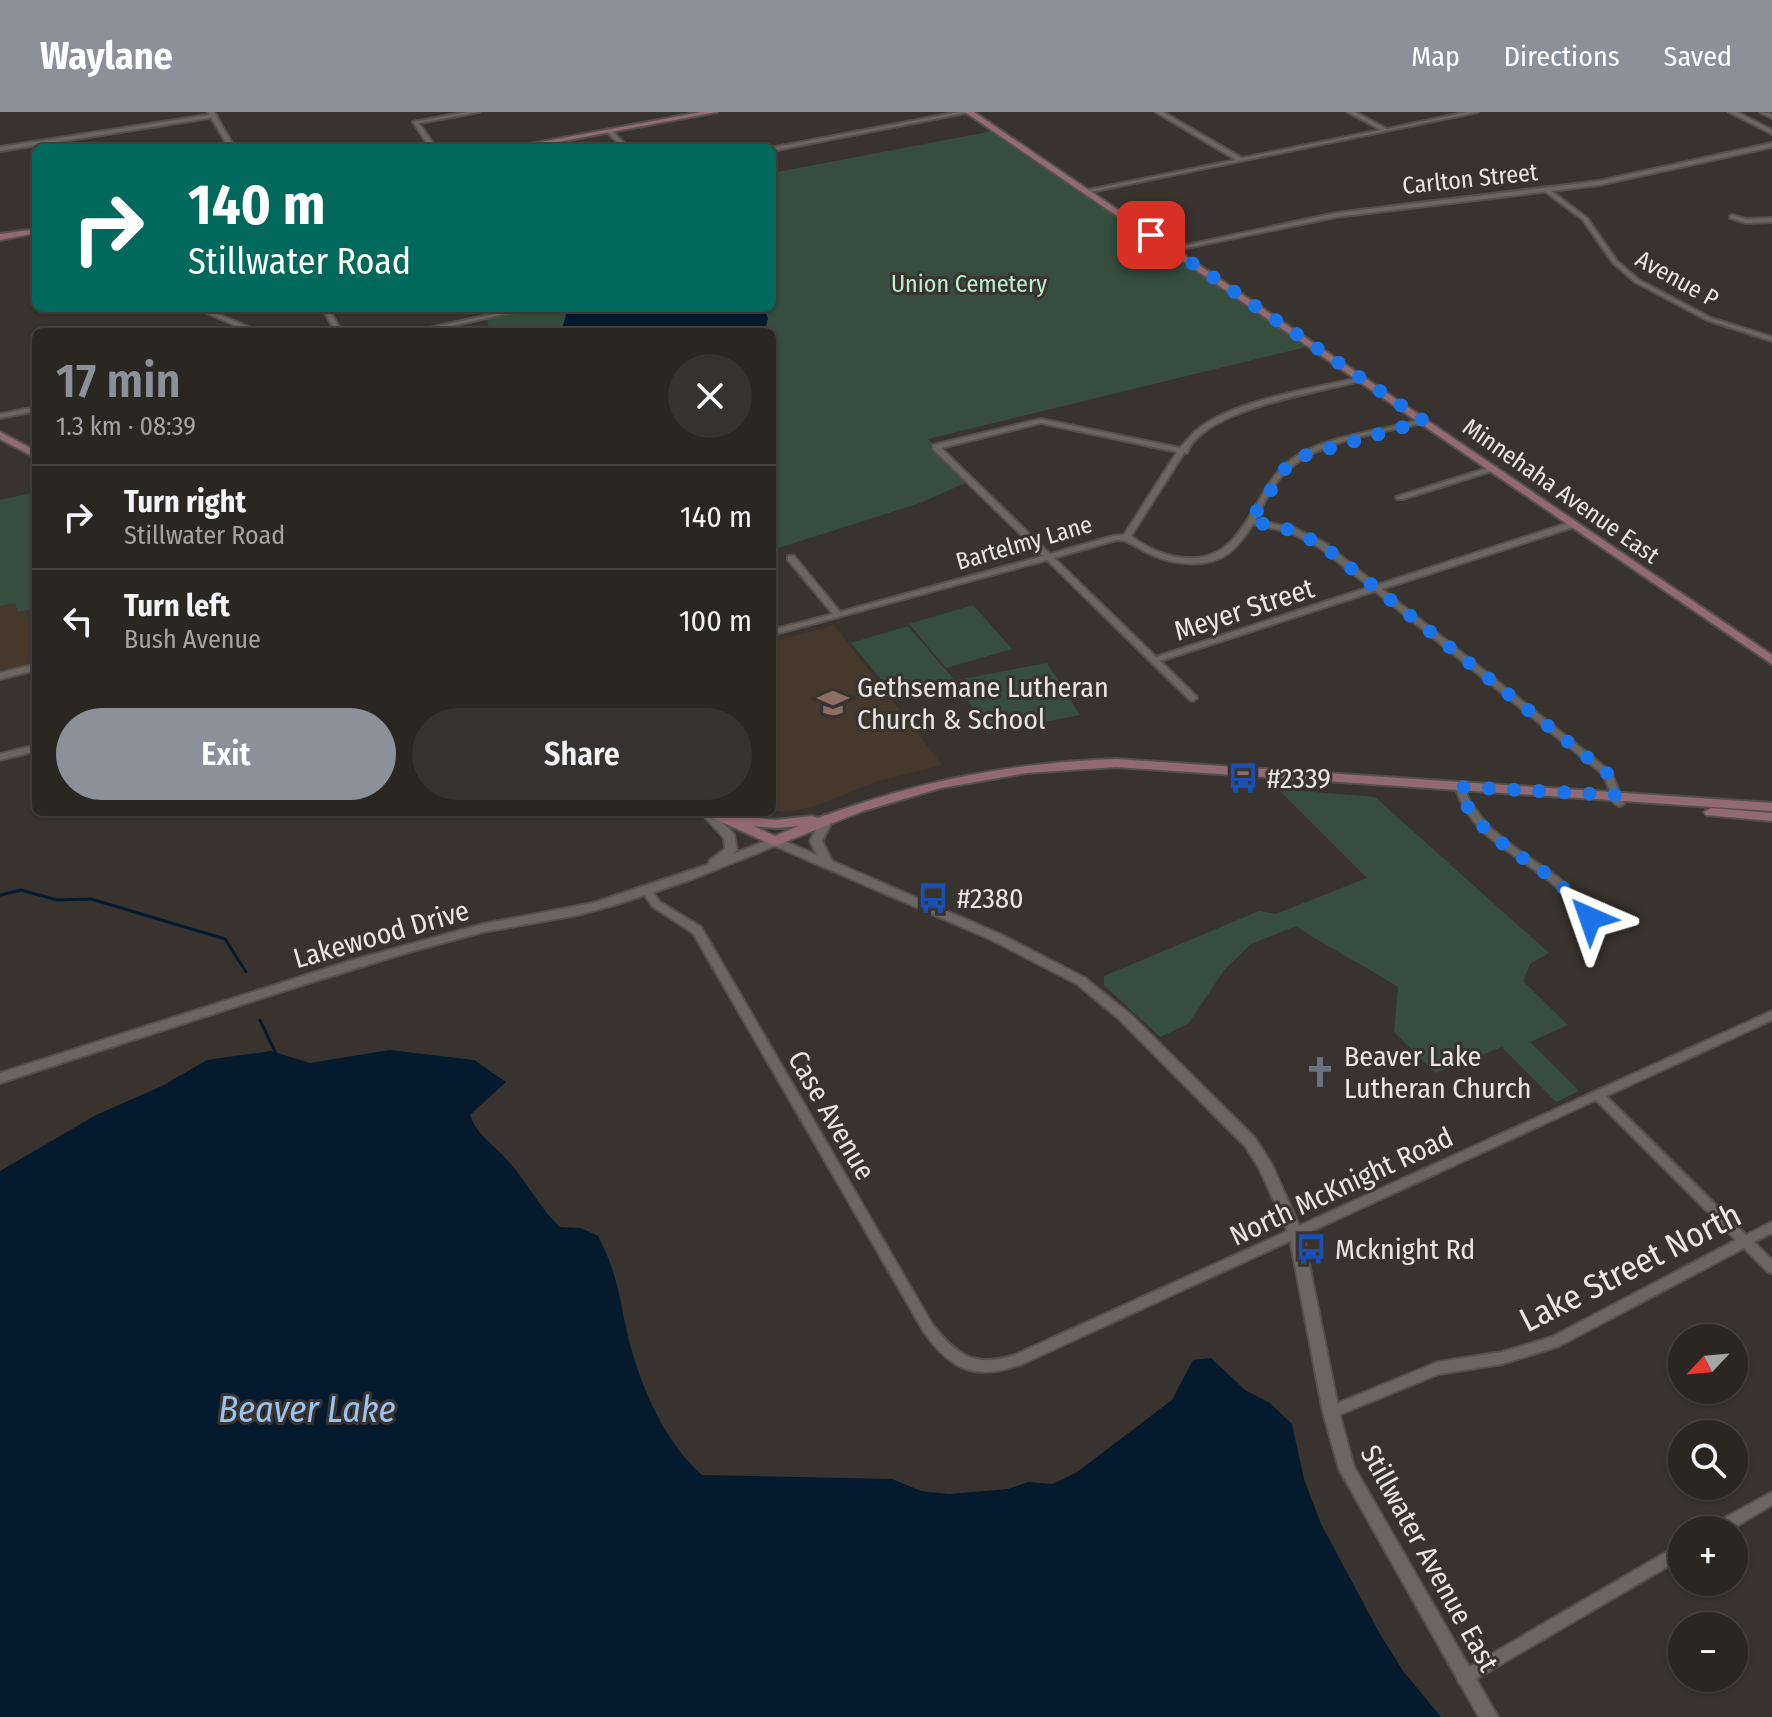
<!DOCTYPE html>
<html lang="en">
<head>
<meta charset="utf-8">
<style>
	body { margin:0; font-family:"Fira Sans Condensed",sans-serif; background:#36322f; color:#f1f3f6; height:100vh; display:flex; flex-direction:column; font-size:30px; white-space:nowrap }
	* { box-sizing:border-box; margin:0 }
	p { font-size:26px; color:#a5a5a5 }
	.icon { flex:none; width:44px; height:44px; fill:none; stroke:currentColor; stroke-width:2; stroke-linecap:round; stroke-linejoin:round }
	.map { position:relative; flex:1; overflow:hidden }
	.drawer { position:absolute; left:32px; top:216px; width:744px; height:488px; display:flex; flex-direction:column; background:#2a2622; border-radius:12px; box-shadow:0 2px 6px #0004,0 0 0 2px #464340 }
	.drawer>* { flex:none }
	.top-card { position:absolute; left:32px; top:32px; width:744px; height:168px; border-radius:12px; box-shadow:0 2px 6px #0004,0 0 0 2px #464340; background:#00695c; color:#fff; overflow:hidden }
	.needle { width:52px; rotate:244deg }
	.buttons { position:absolute; left:1668px; top:1212px; display:grid; gap:16px }
	.buttons a { display:grid; place-items:center; width:80px; height:80px; border-radius:50%; background:#2a2622; box-shadow:0 2px 6px #0004,0 0 0 2px #464340; font-size:40px }
	.pin { position:absolute; display:grid; place-items:center; width:68px; height:68px; color:#fff; margin:-34px; border-radius:16px; box-shadow:0 4px 12px #0006 }
	.me { position:absolute; width:88px; margin:-44px; rotate:317deg; stroke-linejoin:round; filter:drop-shadow(0 0 6px #0008) }
	.turn { display:flex; align-items:center; gap:28px; height:168px; padding:0 24px; font-size:36px }
	.turn .icon { width:104px; height:104px; stroke-width:2.5 }
	.turn b { display:block; font-size:56px; line-height:68px }
	.round { display:grid; place-items:center; flex:none; width:84px; height:84px; border-radius:42px; background:#36322f }
	.overview { display:flex; align-items:center; justify-content:space-between; height:136px; padding:0 24px }
	h1 { font-size:48px; font-weight:600; line-height:60px; color:#8c9099 }
	.cta { display:flex; gap:16px; margin-top:auto; padding:16px 24px }
	.cta a { flex:1; height:92px; border-radius:48px; background:#8c9099; color:#fff; font-size:32px; font-weight:600; line-height:92px; text-align:center }
	.cta a+a { background:#36322f; color:#f1f3f6 }
	ul { padding:0; list-style:none }
	li { display:flex; align-items:center; gap:24px; height:104px; padding:0 24px; border-top:2px solid #464340 }
	li div { flex:1 }
	li b { display:block; font-size:30px }
	li em { font-style:normal }
	header { display:flex; align-items:center; gap:48px; box-sizing:border-box; height:112px; padding:0 40px; background:#8c9099; color:#fff }
	header strong { font-size:38px }
	nav { display:flex; gap:44px; margin-inline-start:auto; font-size:28px }
	.map>svg:first-child { display:block }
</style>
</head>
<body>
<header>
<strong>Waylane</strong>
<nav><a>Map</a><a>Directions</a><a>Saved</a></nav>
</header>
<div class="map">
<svg width="1772" height="1605" viewBox="0 0 1772 1605">
	<rect width="100%" height="100%" fill="#38332e"/>
	<path fill="#46392b" d="M 36,459 L 36,552 L 0,561 L 0,468 Z
		M 834,513 L 942,653 L 878,669 L 816,694 L 788,700 L 772,699 L 772,530 Z"/>
	<path fill="#374e3e" d="M 993,19 L 1306,235 L 928,327 L 970,369 L 920,391 L 772,438 L 772,220 L 490,220 L 487,207 L 539,196 L 772,196 L 772,61 Z
		M 36,380 L 36,496 L 18,500 L 15,491 L 0,494 L 0,388 Z
		M 973,493 L 1012,537 L 946,556 L 909,512 Z
		M 908,514 L 957,571 L 899,589 L 851,531 Z
		M 1047,551 L 1080,603 L 987,621 L 957,568 Z
		M 1278,677 L 1375,685 L 1549,841 L 1530,852 L 1523,869 L 1568,913 L 1530,930 L 1579,979 L 1556,990 L 1502,935 L 1435,961 L 1394,920 L 1398,875 C 1364,853 1330,837 1296,814 L 1251,832 L 1225,857 L 1188,912 L 1160,925 L 1104,873 L 1104,864 L 1259,799 L 1276,802 L 1367,766 Z"/>
	<path fill="#051a2d" d="M 568,196 L 763,196 L 768,206 L 765,220 L 561,220 Z
		M 390,938 L 474,948 L 506,970 L 470,1003 C 477,1024 496,1034 510,1051 C 528,1072 540,1096 560,1115 L 581,1116 L 598,1124 C 615,1157 618,1176 625,1211 C 636,1264 661,1327 702,1363 L 892,1367 L 921,1379 L 949,1382 L 1008,1377 L 1028,1370 L 1053,1372 L 1077,1360 L 1172,1288 L 1193,1248 L 1211,1246 L 1245,1278 L 1270,1291 L 1292,1312 L 1304,1367 L 1321,1412 L 1380,1522 L 1403,1559 L 1441,1605 L 0,1605 L 0,1059 L 96,1003 L 162,974 L 207,948 L 271,939 L 310,951 Z"/>
	<g fill="none" stroke-linecap="round" stroke-linejoin="round">
		<path stroke="#051a2d" stroke-width="3" d="M 0,783 L 21,778 L 57,788 L 91,787 L 225,827 L 246,860
			M 260,908 L 277,944"/>
		<defs>
			<path id="minor" d="M 467,0 L 479,0 L 419,11 L 436,36 L 430,36 L 413,10 Z
				M 959,0 L 970,0 L 772,39 L 772,36 L 770,36 Z
				M 1156,0 L 1163,0 L 1242,46 L 1381,18 L 1348,0 L 1355,0 L 1387,17 L 1467,0 L 1478,0 L 1086,81 L 1086,79 L 1088,78 L 1236,48 Z
				M 1760,0 L 1772,2 L 1772,6 L 1761,1 Z
				M 214,2 L 217,4 L 216,5 L 0,39 L 0,35 Z
				M 607,18 L 611,18 L 629,36 L 623,36 L 607,20 Z
				M 1546,78 L 1550,78 L 1587,106 L 1617,149 L 1639,168 L 1711,206 L 1772,225 L 1772,229 L 1707,208 L 1635,170 L 1613,151 L 1583,108 L 1546,80 Z
				M 1732,103 L 1746,107 L 1772,106 L 1772,110 L 1746,111 L 1730,106 L 1730,104 Z
				M 195,196 L 204,196 L 260,220 L 251,220 Z
				M 322,196 L 328,196 L 342,220 L 336,220 Z
				M 521,196 L 533,196 L 423,220 L 411,220 Z
				M 1363,265 L 1366,267 L 1365,268 C 1323,279 1202,297 1187,341 L 1184,341 L 1131,424 C 1150,438 1170,447 1193,446 C 1248,445 1253,374 1292,347 C 1320,328 1358,322 1391,315 C 1402,312 1415,308 1426,308 L 1426,310 C 1382,321 1312,328 1281,365 C 1270,377 1263,393 1255,408 L 1294,416 L 1325,431 L 1377,473 L 1571,410 L 1577,410 L 1577,414 L 1382,477 L 1611,660 L 1624,691 L 1622,693 L 1619,694 L 1614,691 L 1604,663 L 1375,479 L 1160,549 L 1196,584 L 1197,586 L 1193,589 L 1190,588 L 1047,448 L 772,523 L 772,518 L 833,502 L 788,448 L 788,444 L 794,444 L 840,500 L 1043,444 L 933,337 L 933,333 L 1041,307 L 1180,336 C 1186,330 1191,323 1197,318 C 1233,288 1317,276 1363,265 ZM 1041,311 L 1177,340 L 1124,423 L 1113,424 L 1050,442 L 941,336 ZM 1253,412 L 1289,420 L 1319,435 L 1370,475 L 1156,545 L 1054,446 L 1116,428 C 1129,427 1138,437 1150,442 C 1174,453 1207,457 1229,441 C 1239,433 1246,423 1253,412 Z
				M 36,295 L 36,299 L 0,306 L 0,302 Z
				M 1491,355 L 1497,355 L 1498,357 L 1403,387 L 1397,387 L 1396,385 Z
				M 36,552 L 36,558 L 0,567 L 0,561 Z
				M 36,633 L 36,639 L 0,648 L 0,642 Z
				M 1460,672 L 1463,673 L 1470,690 L 1488,714 L 1514,735 L 1560,767 L 1594,803 L 1595,806 L 1594,809 L 1586,809 C 1575,796 1565,782 1552,771 C 1514,739 1473,727 1455,675 Z
				M 647,776 L 650,777 L 660,790 L 701,815 L 932,1212 C 957,1244 975,1256 1015,1243 L 1772,899 L 1772,908 L 1606,984 L 1746,1123 L 1772,1110 L 1772,1121 L 1754,1130 L 1772,1148 L 1772,1161 L 1768,1160 L 1744,1136 L 1559,1234 L 1502,1252 L 1439,1262 L 1331,1306 L 1326,1304 L 1325,1300 L 1326,1296 L 1438,1250 L 1502,1240 L 1552,1225 L 1736,1128 L 1596,988 L 1022,1252 C 976,1269 952,1259 924,1220 L 693,821 L 652,794 L 642,779 Z
				M 1772,1380 L 1772,1393 L 1730,1418 L 1710,1418 L 1712,1413 Z
				M 1682,1431 L 1682,1446 L 1469,1571 L 1464,1573 L 1459,1571 L 1457,1566 L 1459,1561 Z"/>
			<path id="tertiary" d="M 208,0 L 214,0 L 235,36 L 229,36 Z
				M 1729,0 L 1737,0 L 1772,18 L 1772,22 Z
				M 1772,31 L 1772,35 L 1599,73 L 1336,105 L 1172,139 L 1168,137 L 1336,101 L 1599,69 Z
				M 700,700 L 713,700 L 734,722 L 737,738 L 733,742 L 775,725 L 817,743 L 810,729 L 824,703 L 832,703 L 834,706 L 822,729 L 832,749 L 1002,823 L 1085,866 L 1130,902 L 1255,1026 L 1272,1053 L 1303,1122 L 1339,1300 L 1354,1355 L 1498,1605 L 1479,1605 L 1339,1357 L 1323,1300 L 1289,1122 L 1259,1056 L 1245,1034 L 1120,908 L 1077,872 L 994,829 L 775,734 L 690,768 L 621,791 L 578,803 L 483,820 L 409,840 L 296,875 L 0,971 L 0,961 L 350,849 L 483,812 L 593,791 L 704,754 L 709,752 L 710,748 L 725,737 L 724,726 Z"/>
			<path id="secondary" d="M 701,0 L 717,0 L 526,36 L 509,36 Z
				M 965,0 L 974,0 L 1772,543 L 1772,552 Z
				M 36,117 L 36,121 L 0,128 L 0,122 Z
				M 0,320 L 36,339 L 36,346 L 0,327 Z
				M 1116,647 L 1772,691 L 1772,699 L 1116,655 L 1026,661 L 941,676 L 863,699 L 775,734 L 706,703 L 704,700 L 722,700 L 736,706 L 741,704 L 776,708 L 812,704 L 818,706 C 919,669 1008,651 1116,647 ZM 753,714 L 776,716 L 799,714 L 775,724 Z
				M 1711,696 L 1772,701 L 1772,709 L 1706,703 L 1704,700 Z"/>
		</defs>
		<use href="#minor" stroke="#54504b" stroke-width="4"/>
		<use href="#tertiary" stroke="#54504b" stroke-width="4"/>
		<use href="#secondary" stroke="#54504b" stroke-width="4"/>
		<use href="#minor" fill="#6c6661" fill-rule="evenodd"/>
		<use href="#tertiary" fill="#6c6661" fill-rule="evenodd"/>
		<use href="#secondary" fill="#936a70" fill-rule="evenodd"/>
	</g>
	<g fill="none" stroke-linecap="round" stroke-linejoin="round">
		<path stroke="#1a73e8" stroke-width="14" stroke-dasharray="0 25.2" d="M 1151,123 L 1424,309 L 1300,345 L 1285,357 L 1250,409 L 1291,418 L 1322,433 L 1608,662 L 1616,683 L 1460,675 C 1469,717 1519,742 1551,765 C 1566,776 1578,793 1590,806"/>
	</g>
	<defs>
		<symbol id="school-bare" viewBox="-9 -9 18 18"><path d="M0-5L7-2L0 1L-7-2ZM-4 1L0 2.5L4 1V4Q0 6-4 4Z" fill="#8d6e63" stroke="#38332e" stroke-width="2.5" paint-order="stroke"/></symbol>
		<symbol id="bus-bare" viewBox="-9 -9 18 18"><path d="M-5-6H5V4H4V6H2V4H-2V6H-4V4H-5ZM-3.5-4V0h7V-4ZM-3.5 1.2v1.5H-2V1.2ZM2 1.2v1.5H3.5V1.2Z" fill="#1a4fb4" stroke="#38332e" stroke-width="2.5" paint-order="stroke"/></symbol>
		<symbol id="church-bare" viewBox="-9 -9 18 18"><path d="M-1.2-6h2.4v3.5h3.3v2.4h-3.3V6h-2.4V-.1h-3.3v-2.4h3.3Z" fill="#6b7280" stroke="#38332e" stroke-width="2.5" paint-order="stroke"/></symbol>
	</defs>
	<g fill-rule="evenodd">
		<use href="#school-bare" x="811" y="569" width="44" height="44"/>
		<use href="#bus-bare" x="1221" y="644" width="44" height="44"/>
		<use href="#bus-bare" x="911" y="764" width="44" height="44"/>
		<use href="#church-bare" x="1298" y="938" width="44" height="44"/>
		<use href="#bus-bare" x="1289" y="1115" width="44" height="44"/>
	</g>
	<g text-anchor="middle" stroke-width="6" stroke-linejoin="round" paint-order="stroke">
		<g font-size="24" fill="#e9e6e3" stroke="#38332e">
			<text transform="translate(1470 67) rotate(-6)" y="8">Carlton Street</text>
			<text transform="translate(1677 167) rotate(29)" y="8">Avenue P</text>
			<text transform="translate(1561 379) rotate(35)" y="8">Minnehaha Avenue East</text>
			<text transform="translate(1024 431) rotate(-16)" y="8">Bartelmy Lane</text>
		</g>
		<g font-size="24" fill="#baf1c9" stroke="#38332e">
			<text x="969" y="180">Union Cemetery</text>
		</g>
		<g font-size="28" fill="#e9e6e3" stroke="#38332e">
			<text transform="translate(1244 497) rotate(-18)" y="10">Meyer Street</text>
			<text transform="translate(381 822) rotate(-16)" y="10">Lakewood Drive</text>
			<text transform="translate(832 1003) rotate(60)" y="10">Case Avenue</text>
			<text transform="translate(1341 1074) rotate(-25)" y="10">North McKnight Road</text>
			<text transform="translate(1430 1446) rotate(61)" y="10">Stillwater Avenue East</text>
		</g>
		<g font-size="28" fill="#e9e6e3" stroke="#38332e" text-anchor="start">
			<text x="857" y="585">Gethsemane Lutheran<tspan x="857" dy="32">Church &amp; School</tspan></text>
			<text x="1267" y="676">#2339</text>
			<text x="957" y="796">#2380</text>
			<text x="1344" y="954">Beaver Lake<tspan x="1344" dy="32">Lutheran Church</tspan></text>
			<text x="1335" y="1147">Mcknight Rd</text>
		</g>
		<g font-size="34" fill="#e9e6e3" stroke="#38332e">
			<text transform="translate(1630 1155) rotate(-27)" y="12">Lake Street North</text>
		</g>
		<g font-size="36" font-style="italic" fill="#98c4ef" stroke="#38332e">
			<text x="307" y="1310">Beaver Lake</text>
		</g>
	</g>
</svg>
<div class="buttons">
<a><svg class="needle" viewBox="-14 -14 28 28"><path d="M0-13l5 13h-10z" fill="#e53935"/><path d="M0 13l5-13h-10z" fill="#a5a5a5"/></svg></a>
<a><svg class="icon" aria-label="search" viewBox="0 0 24 24"><circle cx="10" cy="10" r="6"/><path d="M15 15l6 6"/></svg></a>
<a>+</a>
<a>−</a>
</div>
<div class="pin" style="left:1151px;top:123px;background:#d93025"><svg class="icon" aria-label="arrive" viewBox="0 0 24 24"><path d="M6 21V4h12l-3 4 3 4H6"/></svg></div>
<svg class="me" style="left:1590px;top:806px" viewBox="-20 -20 40 40"><path d="M0-17L14 15 0 8-14 15z" fill="#1a73e8" stroke="#fff" stroke-width="4"/></svg>
<div class="top-card">
<div class="turn"><svg class="icon" aria-label="right" viewBox="0 0 24 24"><path d="M7 20v-9h11M14 6l5 5-5 5"/></svg><div><b>140 m</b>Stillwater Road</div></div>
</div>
<section class="drawer">
<div class="overview"><div><h1>17 min</h1><p>1.3 km · 08:39</p></div><a class="round"><svg class="icon" aria-label="close" viewBox="0 0 24 24"><path d="M6 6l12 12M18 6L6 18"/></svg></a></div>
<ul>
<li><svg class="icon" aria-label="right" viewBox="0 0 24 24"><path d="M7 20v-9h11M14 6l5 5-5 5"/></svg><div><b>Turn right</b><p>Stillwater Road</p></div><em>140 m</em></li>
<li><svg class="icon" aria-label="left" viewBox="0 0 24 24"><path d="M17 20v-9H6M10 6l-5 5 5 5"/></svg><div><b>Turn left</b><p>Bush Avenue</p></div><em>100 m</em></li>
</ul>
<div class="cta"><a>Exit</a><a>Share</a></div>
</section>
</div>
</body>
</html>
